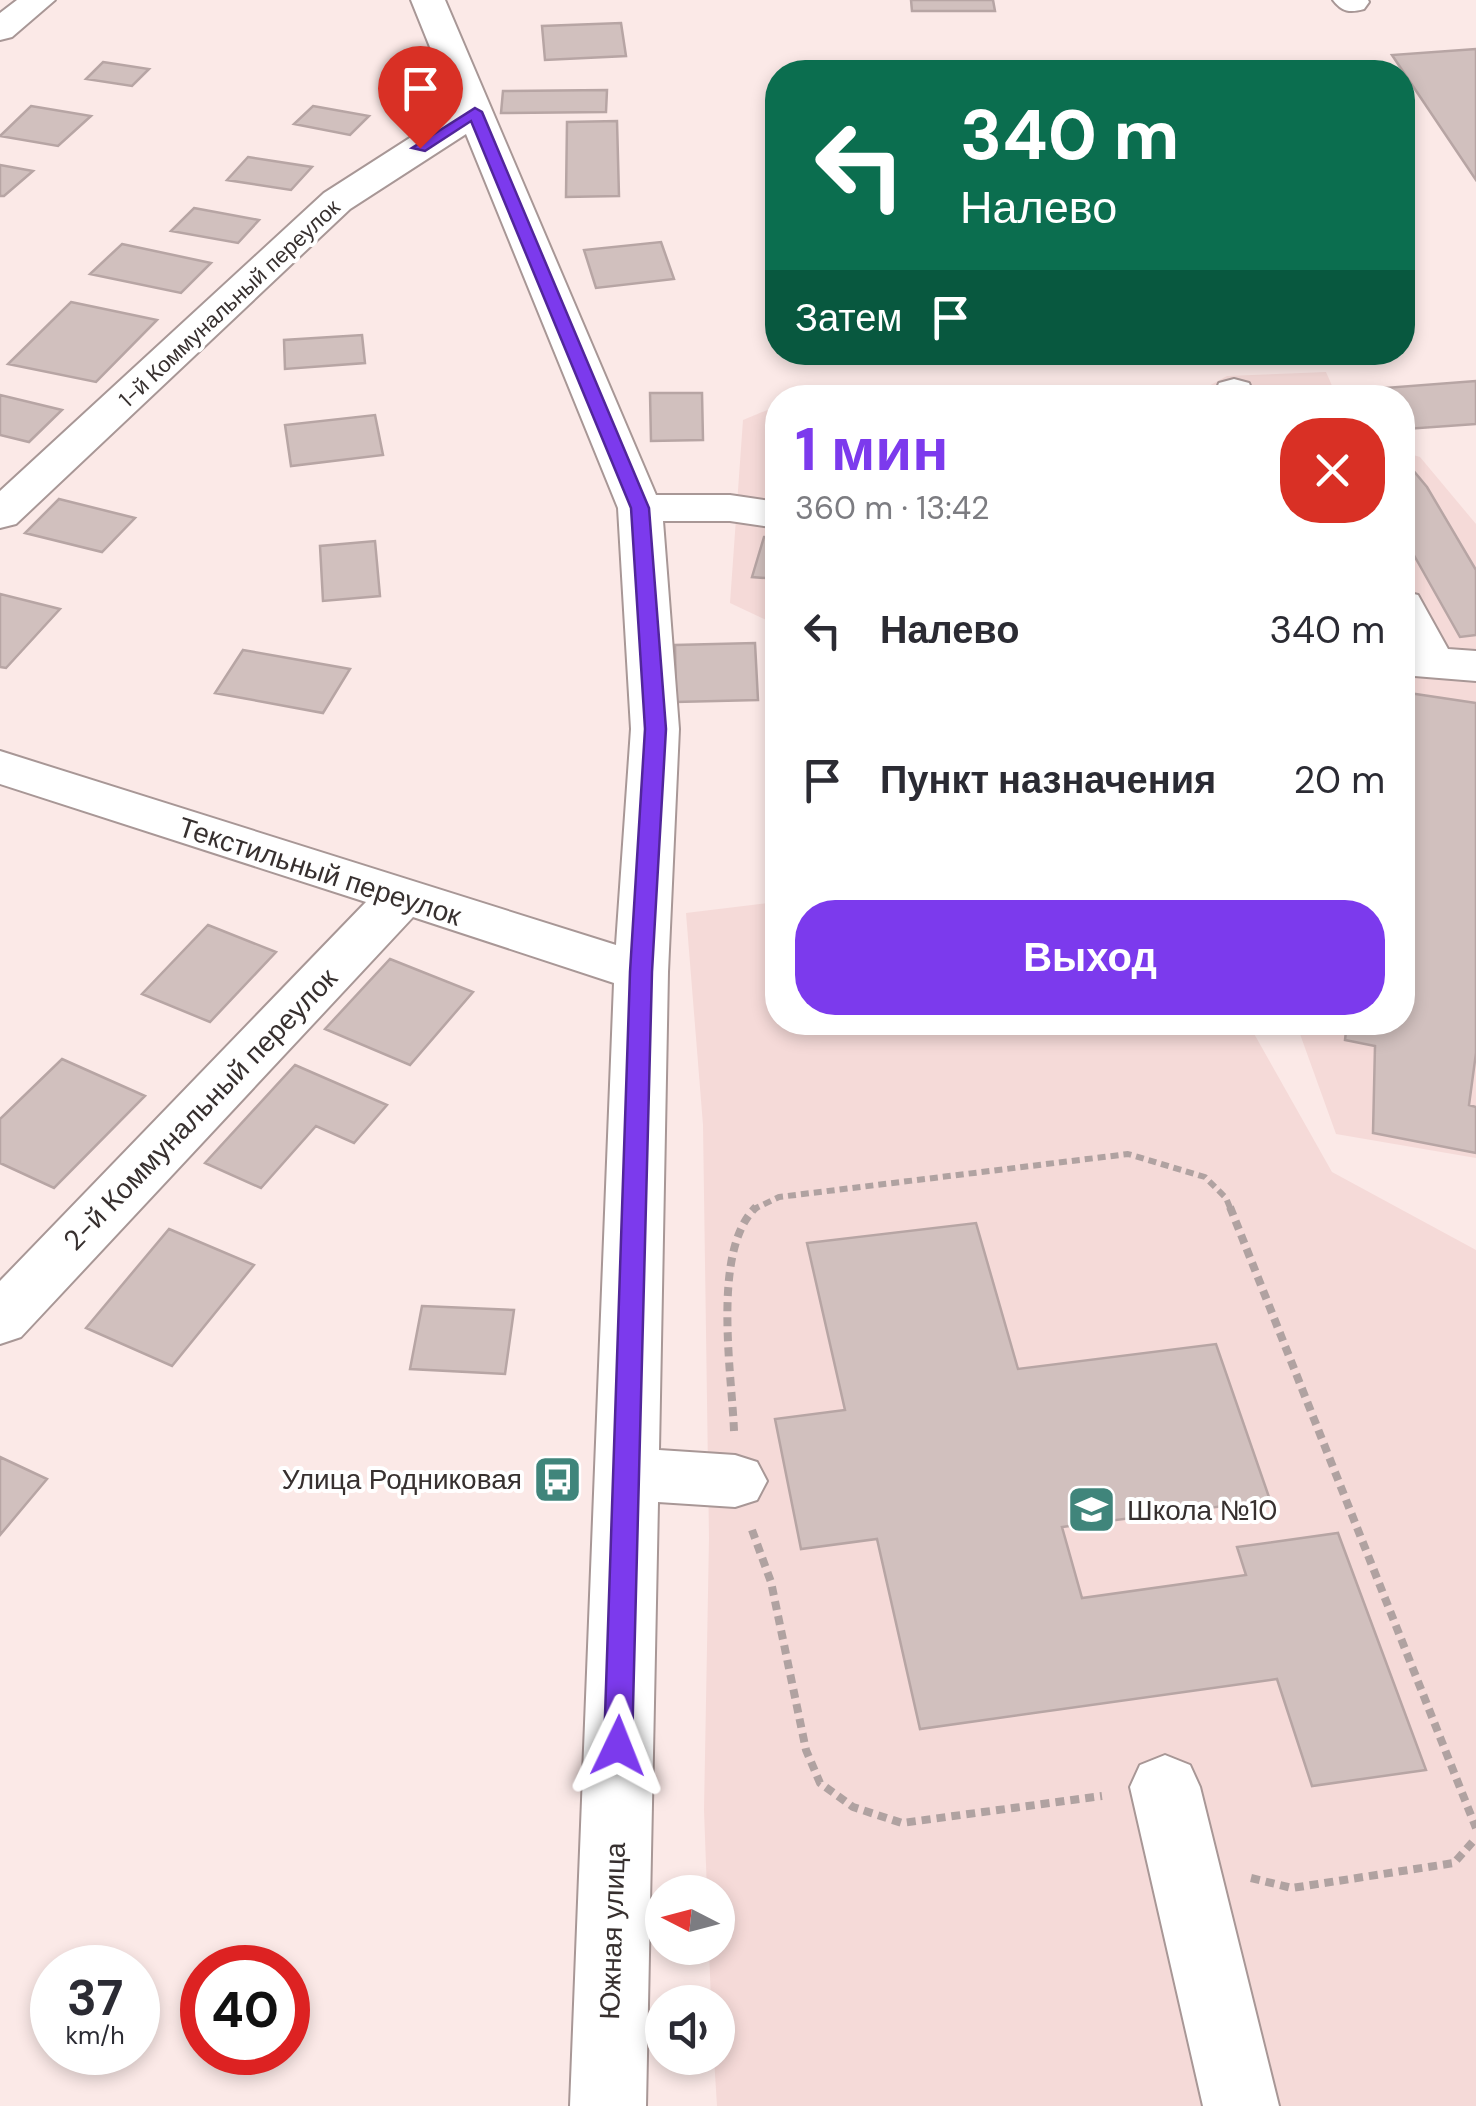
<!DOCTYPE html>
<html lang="ru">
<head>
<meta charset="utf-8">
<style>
	body { margin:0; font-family:"DM Sans",sans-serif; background:#f2f2f3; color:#2b2b33; height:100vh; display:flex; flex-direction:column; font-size:38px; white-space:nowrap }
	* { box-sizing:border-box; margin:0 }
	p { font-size:32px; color:#7c7c81 }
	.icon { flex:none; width:55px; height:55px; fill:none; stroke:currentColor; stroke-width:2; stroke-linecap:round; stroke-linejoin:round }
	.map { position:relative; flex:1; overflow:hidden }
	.drawer { position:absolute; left:765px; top:385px; width:650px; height:650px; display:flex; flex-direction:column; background:#fff; border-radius:40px; box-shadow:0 5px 15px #0003 }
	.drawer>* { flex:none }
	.top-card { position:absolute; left:765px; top:60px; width:650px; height:305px; border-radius:40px; box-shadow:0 5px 15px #0003; background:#0b6e4f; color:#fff; overflow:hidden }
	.needle { width:65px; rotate:276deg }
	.controls { position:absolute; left:645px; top:1875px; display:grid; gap:20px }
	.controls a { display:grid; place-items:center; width:90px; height:90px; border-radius:50%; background:#fff; box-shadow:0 5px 15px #0003; font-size:50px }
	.speed { position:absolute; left:30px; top:1945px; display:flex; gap:20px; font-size:50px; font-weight:700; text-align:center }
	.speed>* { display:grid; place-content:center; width:130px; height:130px; border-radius:50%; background:#fff; box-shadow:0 5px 15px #0003; line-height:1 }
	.speed small { font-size:25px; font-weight:400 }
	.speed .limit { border:15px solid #d22; background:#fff; color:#111 }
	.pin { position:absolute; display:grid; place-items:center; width:85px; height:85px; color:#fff; margin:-102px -42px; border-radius:50% 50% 50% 0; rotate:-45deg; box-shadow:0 0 10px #0007 }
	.pin .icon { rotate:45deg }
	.me { position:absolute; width:110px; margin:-55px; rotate:2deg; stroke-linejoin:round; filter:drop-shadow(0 0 8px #0008) }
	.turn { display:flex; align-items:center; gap:35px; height:210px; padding:0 30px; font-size:45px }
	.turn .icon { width:130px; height:130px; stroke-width:2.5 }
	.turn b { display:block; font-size:70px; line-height:85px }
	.then { display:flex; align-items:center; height:95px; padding:0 30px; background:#0003; gap:20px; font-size:38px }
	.round { display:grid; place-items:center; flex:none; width:105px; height:105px; border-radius:40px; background:#f2f2f3 }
	.head { display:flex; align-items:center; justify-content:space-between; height:170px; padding:0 30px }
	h1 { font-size:60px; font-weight:700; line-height:75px; color:#7c3aed }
	.action { display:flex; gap:20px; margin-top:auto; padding:20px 30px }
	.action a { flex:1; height:115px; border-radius:40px; background:#7c3aed; color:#fff; font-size:40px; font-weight:700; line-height:115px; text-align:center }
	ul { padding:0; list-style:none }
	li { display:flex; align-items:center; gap:30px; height:150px; padding:0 30px }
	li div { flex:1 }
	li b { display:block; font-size:38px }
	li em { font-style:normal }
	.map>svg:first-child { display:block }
</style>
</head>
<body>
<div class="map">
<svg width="1476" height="2106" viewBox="0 0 1476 2106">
	<rect width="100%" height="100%" fill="#fbe9e7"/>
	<path fill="#f5dad8" d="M 1326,372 L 1337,397 L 1187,398 L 1227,376 Z
		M 777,406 L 777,625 L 730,603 L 743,420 Z
		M 1403,452 L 1420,457 L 1476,524 L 1476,1158 L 1336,1134 L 1296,1023 L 1402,1022 Z
		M 777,902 L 778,1022 L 1248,1023 L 1332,1172 L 1476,1250 L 1476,2106 L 717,2106 L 714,2058 L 718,2058 L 718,2002 L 711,2002 L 709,1948 L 718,1948 L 718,1892 L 707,1892 L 704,1810 L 709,1538 L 703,1125 L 686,913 Z"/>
	<path fill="#d1c0be" stroke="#b7a5a4" stroke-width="2.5" d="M 911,0 L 993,0 L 995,11 L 912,11 Z
		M 621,23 L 626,56 L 545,60 L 542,26 Z
		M 1476,49 L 1476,180 L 1392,55 Z
		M 103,62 L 149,69 L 132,86 L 86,79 Z
		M 607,90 L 606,112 L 501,113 L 503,91 Z
		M 31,106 L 91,116 L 58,146 L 0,136 Z
		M 313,106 L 369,116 L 350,135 L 294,124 Z
		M 617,121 L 619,196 L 566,197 L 567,122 Z
		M 248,157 L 312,167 L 291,190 L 227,180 Z
		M 0,165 L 33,171 L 4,196 L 0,196 Z
		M 194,208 L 259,220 L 238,243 L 171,231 Z
		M 661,242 L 674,279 L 596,288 L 584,250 Z
		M 122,244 L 211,263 L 181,293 L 90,274 Z
		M 71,302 L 157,320 L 96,382 L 8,364 Z
		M 362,335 L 365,363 L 285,369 L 284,340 Z
		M 1476,381 L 1476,424 L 1406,429 L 1402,398 L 1389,398 L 1384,388 Z
		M 1250,390 L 1298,394 L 1298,398 L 1250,398 Z
		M 650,393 L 702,393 L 703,440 L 651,441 Z
		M 0,395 L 62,410 L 29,442 L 0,435 Z
		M 375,415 L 383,455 L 291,466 L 285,425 Z
		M 1402,457 L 1427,487 L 1476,570 L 1476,635 L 1460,637 L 1402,534 Z
		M 59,499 L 135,518 L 102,552 L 25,533 Z
		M 764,537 L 778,538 L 778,579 L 752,577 Z
		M 375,541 L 380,596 L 323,601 L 320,546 Z
		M 0,594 L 60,609 L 6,668 L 0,667 Z
		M 755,643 L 758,700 L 676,702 L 675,645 Z
		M 243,650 L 350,669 L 323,713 L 215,693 Z
		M 1409,693 L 1476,703 L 1476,1053 L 1469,1105 L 1476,1107 L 1476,1153 L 1373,1133 L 1375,1046 L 1345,1040 L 1347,1022 L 1402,1022 L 1402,742 Z
		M 208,925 L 276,952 L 210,1022 L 142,994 Z
		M 390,959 L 473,992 L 410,1065 L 325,1029 Z
		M 62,1059 L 145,1096 L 54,1188 L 0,1163 L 0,1119 Z
		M 295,1065 L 387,1105 L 354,1143 L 316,1126 L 261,1188 L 205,1163 Z
		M 976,1223 L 1018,1369 L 1216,1344 L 1270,1500 L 1062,1527 L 1082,1598 L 1246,1575 L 1237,1547 L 1338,1533 L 1426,1770 L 1312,1786 L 1277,1679 L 920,1729 L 877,1539 L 801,1549 L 775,1419 L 845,1410 L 807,1243 Z
		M 169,1229 L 254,1265 L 172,1366 L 86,1328 Z
		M 422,1306 L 514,1310 L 505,1374 L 410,1369 Z
		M 0,1457 L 47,1479 L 0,1535 Z"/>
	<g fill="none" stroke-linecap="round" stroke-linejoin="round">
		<defs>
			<path id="minor" d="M 17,0 L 55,0 L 12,37 L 0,40 L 0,13 Z
				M 411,0 L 445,0 L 656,495 L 730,495 L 778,502 L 778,528 L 730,521 L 663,521 L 679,729 L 668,972 L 659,1450 L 735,1455 L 757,1462 L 767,1481 L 757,1500 L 735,1507 L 658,1502 L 646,2106 L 570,2106 L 614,983 L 413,917 L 21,1337 L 0,1344 L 0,1281 L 366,902 L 0,784 L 0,751 L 616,945 L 631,729 L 618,508 L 466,134 L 350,209 L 16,524 L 0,528 L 0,491 L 324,193 L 455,109 Z
				M 1333,0 L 1368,0 L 1369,2 L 1364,9 C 1350,13 1342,12 1333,0 Z
				M 1234,379 L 1249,383 L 1255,398 L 1213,398 L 1219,383 Z
				M 1402,591 L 1418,595 L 1448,649 L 1476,651 L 1476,681 L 1402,675 Z
				M 1165,1755 L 1190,1765 L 1200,1787 L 1279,2106 L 1203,2106 L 1130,1787 L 1140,1765 Z"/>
		</defs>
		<use href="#minor" stroke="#a89796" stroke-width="4"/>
		<path stroke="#b0a2a1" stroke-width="6" stroke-dasharray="8 5" stroke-linecap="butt" d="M 752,1210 L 779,1197 L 1128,1154 L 1205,1177 L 1226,1198 L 1231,1210"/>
		<path stroke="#b0a2a1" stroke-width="8" stroke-dasharray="9 6" stroke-linecap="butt" d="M 1230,1207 L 1476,1828
			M 734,1431 C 732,1374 711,1250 756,1207
			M 752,1530 L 771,1582 L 806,1750 L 820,1783 L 853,1807 L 902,1823 L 1102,1796
			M 1251,1878 L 1292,1888 L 1454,1863 L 1476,1838"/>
		<use href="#minor" fill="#fff" fill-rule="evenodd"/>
	</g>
	<path fill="#7c3aed" stroke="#51269a" stroke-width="2.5" d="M 475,108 L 482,112 L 649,508 L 666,729 L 652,972 L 632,1746 L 628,1756 L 618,1759 L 608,1756 L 604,1746 L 630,972 L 645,729 L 631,508 L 471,121 L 425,151 L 412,148 Z"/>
	<defs>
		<symbol id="bus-square" viewBox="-11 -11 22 22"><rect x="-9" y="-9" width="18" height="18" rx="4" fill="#40857b" stroke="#fff"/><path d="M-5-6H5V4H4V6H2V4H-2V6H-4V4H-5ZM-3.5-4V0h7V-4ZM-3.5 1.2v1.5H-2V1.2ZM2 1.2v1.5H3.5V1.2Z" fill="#fff"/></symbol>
		<symbol id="school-square" viewBox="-11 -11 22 22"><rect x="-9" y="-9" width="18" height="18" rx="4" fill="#40857b" stroke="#fff"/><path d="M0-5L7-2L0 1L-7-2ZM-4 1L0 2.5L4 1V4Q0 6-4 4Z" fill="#fff"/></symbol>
	</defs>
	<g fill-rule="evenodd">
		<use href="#bus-square" x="530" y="1452" width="55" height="55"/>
		<use href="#school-square" x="1064" y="1482" width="55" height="55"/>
	</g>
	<g text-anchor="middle" stroke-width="8" stroke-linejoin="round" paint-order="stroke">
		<g font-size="22" fill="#37302f" stroke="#fff">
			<text transform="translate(229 303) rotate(-43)" y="8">1-й Коммунальный переулок</text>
		</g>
		<g font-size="28" fill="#37302f" stroke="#fff">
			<text transform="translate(320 871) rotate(18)" y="10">Текстильный переулок</text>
			<text transform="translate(200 1109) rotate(-46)" y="10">2-й Коммунальный переулок</text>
			<text transform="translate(612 1931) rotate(-88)" y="10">Южная улица</text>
		</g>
		<g font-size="28" fill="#37302f" stroke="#fff" text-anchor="end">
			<text x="522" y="1489">Улица Родниковая</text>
			<text x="1127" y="1520" text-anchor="start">Школа №10</text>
		</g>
	</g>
</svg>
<div class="controls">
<a><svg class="needle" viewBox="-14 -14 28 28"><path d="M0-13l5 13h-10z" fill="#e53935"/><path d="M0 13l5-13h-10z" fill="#7c7c81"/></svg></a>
<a><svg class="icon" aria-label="sound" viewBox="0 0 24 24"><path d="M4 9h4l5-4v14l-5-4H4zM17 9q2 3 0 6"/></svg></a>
</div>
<div class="speed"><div>37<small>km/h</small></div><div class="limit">40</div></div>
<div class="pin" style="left:420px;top:148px;background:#d93025"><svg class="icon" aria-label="arrive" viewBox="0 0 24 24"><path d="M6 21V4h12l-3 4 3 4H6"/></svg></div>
<svg class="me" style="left:618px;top:1746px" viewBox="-20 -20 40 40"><path d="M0-17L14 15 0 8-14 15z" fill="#7c3aed" stroke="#fff" stroke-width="4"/></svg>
<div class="top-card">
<div class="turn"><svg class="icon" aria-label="left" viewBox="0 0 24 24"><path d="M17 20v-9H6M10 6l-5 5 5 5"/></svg><div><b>340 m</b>Налево</div></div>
<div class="then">Затем<svg class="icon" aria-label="arrive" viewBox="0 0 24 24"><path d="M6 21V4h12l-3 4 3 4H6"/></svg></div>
</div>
<section class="drawer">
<div class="head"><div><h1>1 мин</h1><p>360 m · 13:42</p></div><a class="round" style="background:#d93025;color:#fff"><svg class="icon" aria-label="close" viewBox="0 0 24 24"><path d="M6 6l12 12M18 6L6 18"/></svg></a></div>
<ul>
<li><svg class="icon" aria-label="left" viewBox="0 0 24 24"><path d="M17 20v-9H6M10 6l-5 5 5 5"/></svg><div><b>Налево</b></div><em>340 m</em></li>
<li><svg class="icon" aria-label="arrive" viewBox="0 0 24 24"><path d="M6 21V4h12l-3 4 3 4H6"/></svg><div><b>Пункт назначения</b></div><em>20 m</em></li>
</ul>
<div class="action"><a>Выход</a></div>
</section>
</div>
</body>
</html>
